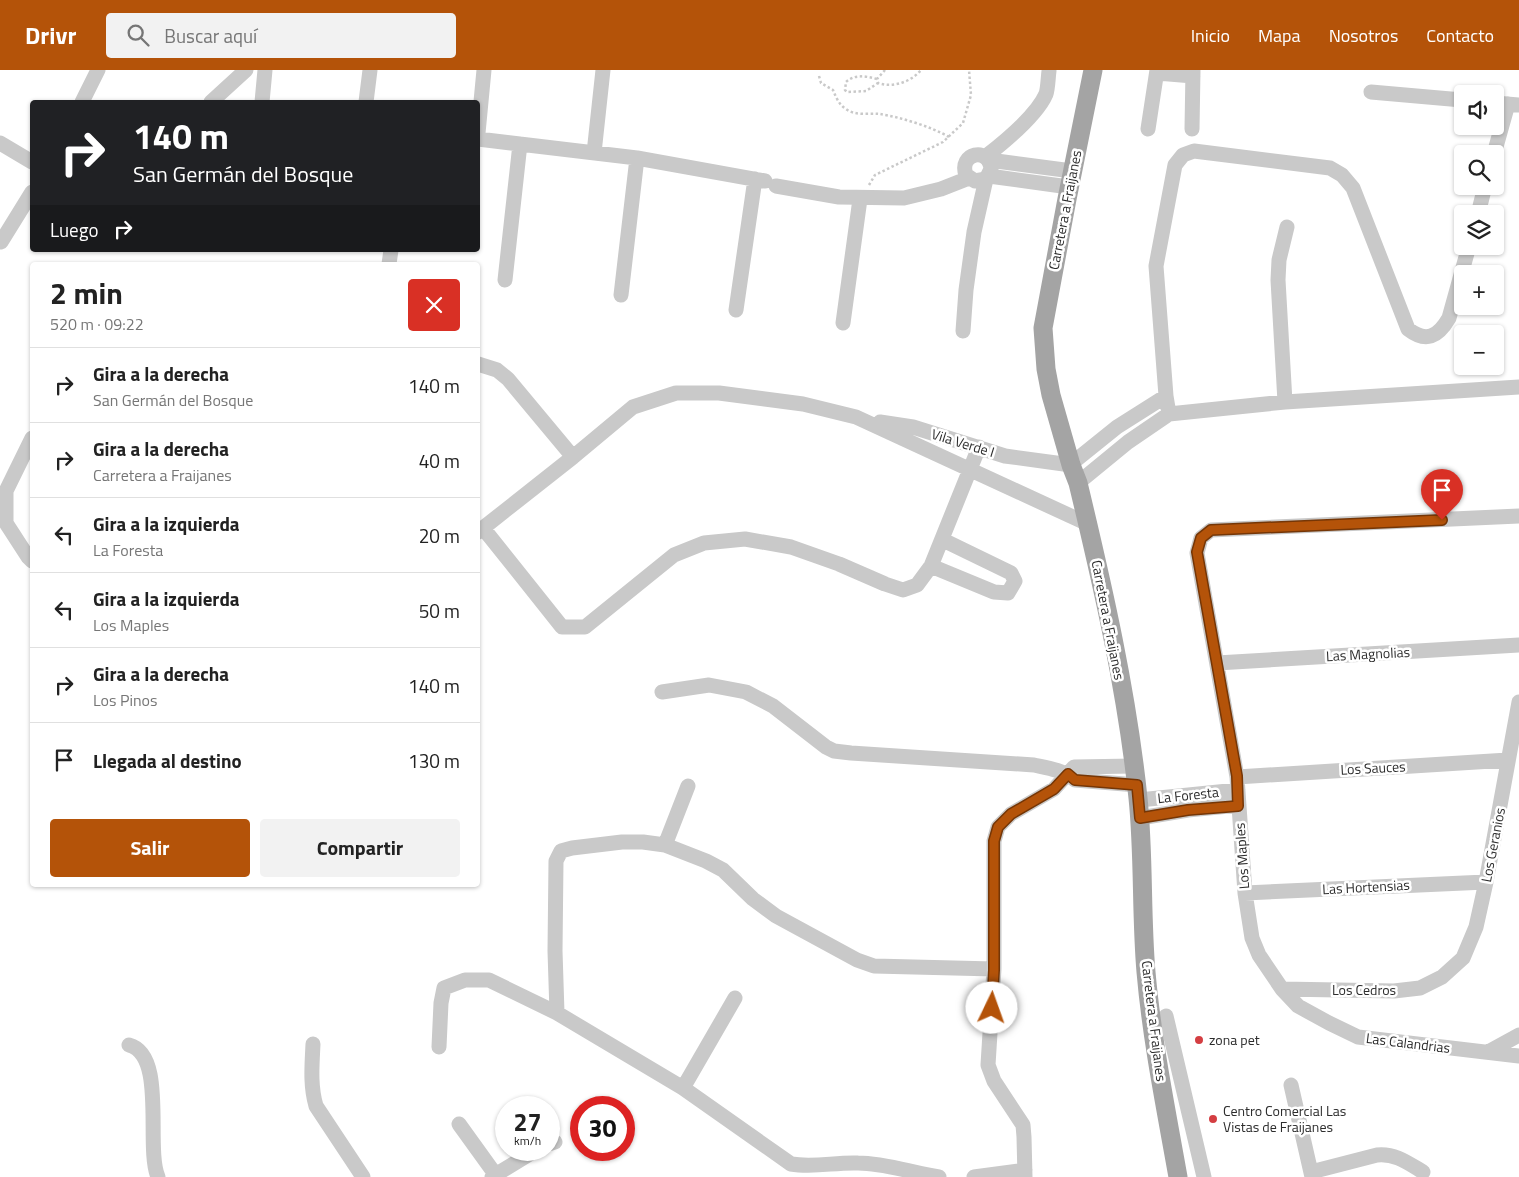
<!DOCTYPE html>
<html lang="es">
<head>
<meta charset="utf-8">
<style>
	body { margin:0; font-family:"Titillium Web",sans-serif; background:#f2f2f2; color:#222; height:100vh; display:flex; flex-direction:column; font-size:19px; white-space:nowrap }
	* { box-sizing:border-box; margin:0 }
	p { font-size:16px; color:#767676 }
	.icon { flex:none; width:28px; height:28px; fill:none; stroke:currentColor; stroke-width:2; stroke-linecap:round; stroke-linejoin:round }
	.map { position:relative; flex:1; overflow:hidden }
	.side { position:absolute; left:30px; top:192px; width:450px; height:625px; display:flex; flex-direction:column; background:#fff; border-radius:5px; box-shadow:0 1px 4px #0004 }
	.side>* { flex:none }
	.guide { position:absolute; left:30px; top:30px; width:450px; height:152px; border-radius:5px; box-shadow:0 1px 4px #0004; background:#202124; color:#fff; overflow:hidden }
	.fabs { position:absolute; left:1454px; top:15px; display:grid; gap:10px }
	.fabs a { display:grid; place-items:center; width:50px; height:50px; border-radius:5px; background:#fff; box-shadow:0 1px 4px #0004; font-size:25px }
	.speed { position:absolute; left:495px; top:1026px; display:flex; gap:10px; font-size:25px; font-weight:700; text-align:center }
	.speed>* { display:grid; place-content:center; width:65px; height:65px; border-radius:50%; background:#fff; box-shadow:0 1px 4px #0004; line-height:1 }
	.speed small { font-size:12px; font-weight:400 }
	.speed .limit { border:8px solid #d22; background:#fff; color:#111 }
	.pin { position:absolute; display:grid; place-items:center; width:42px; height:42px; color:#fff; margin:-51px -21px; border-radius:50% 50% 50% 0; rotate:-45deg; box-shadow:0 0 5px #0007 }
	.pin .icon { rotate:45deg }
	.me { position:absolute; width:55px; margin:-28px; rotate:3deg; stroke-linejoin:round; filter:drop-shadow(0 0 4px #0008) }
	.turn { display:flex; align-items:center; gap:18px; height:105px; padding:0 20px; font-size:22px }
	.turn .icon { width:65px; height:65px; stroke-width:2.5 }
	.turn b { display:block; font-size:35px; line-height:42px }
	.then { display:flex; align-items:center; height:48px; padding:0 20px; background:#0003; gap:10px; font-size:19px }
	.round { display:grid; place-items:center; flex:none; width:52px; height:52px; border-radius:5px; background:#f2f2f2 }
	.summary { display:flex; align-items:center; justify-content:space-between; height:85px; padding:0 20px }
	h1 { font-size:30px; font-weight:700; line-height:38px }
	.action { display:flex; gap:10px; margin-top:auto; padding:10px 20px }
	.action a { flex:1; height:58px; border-radius:5px; background:#b45309; color:#fff; font-size:20px; font-weight:700; line-height:58px; text-align:center }
	.action a+a { background:#f2f2f2; color:#222 }
	ul { padding:0; list-style:none }
	li { display:flex; align-items:center; gap:15px; height:75px; padding:0 20px; border-top:1px solid #e0e0e0 }
	li div { flex:1 }
	li b { display:block; font-size:19px }
	li em { font-style:normal }
	header { display:flex; align-items:center; gap:30px; box-sizing:border-box; height:70px; padding:0 25px; background:#b45309; color:#fff }
	header strong { font-size:24px }
	nav { display:flex; gap:28px; margin-inline-start:auto; font-size:18px }
	.search { width:350px; height:45px; background:#f2f2f2; display:flex; align-items:center; gap:12px; box-sizing:border-box; padding:0 18px; border-radius:5px; color:#767676; font-size:19px }
	.map>svg:first-child { display:block }
</style>
</head>
<body>
<header>
<strong>Drivr</strong>
<div class="search"><svg class="icon" aria-label="search" viewBox="0 0 24 24"><circle cx="10" cy="10" r="6"/><path d="M15 15l6 6"/></svg>Buscar aquí</div>
<nav><a>Inicio</a><a>Mapa</a><a>Nosotros</a><a>Contacto</a></nav>
</header>
<div class="map">
<svg width="1519" height="1107" viewBox="0 0 1519 1107">
	<rect width="100%" height="100%" fill="#fff"/>
	<g fill="none" stroke-linecap="round" stroke-linejoin="round">
		<path stroke="#c9c9c9" stroke-width="2.5" stroke-dasharray="2.5 2.5" stroke-linecap="butt" d="M 885,0 L 877,9 L 878,13 C 893,18 911,12 921,0
			M 819,6 L 821,13 L 833,20 C 836,27 839,35 846,39 C 855,46 869,43 880,44 C 900,47 932,57 949,67
			M 877,9 C 865,6 855,4 846,12 L 845,20 L 847,22 L 866,21 L 878,13
			M 869,115 L 875,105 L 943,72 L 963,53 L 971,25 L 969,0"/>
		<path stroke="#c9c9c9" stroke-width="15" d="M 1157,3 L 1193,6
			M 1371,22 L 1462,30
			M 82,32 L 98,0
			M 211,32 L 246,0
			M 262,32 L 265,0
			M 366,32 L 370,0
			M 1495,33 L 1519,35
			M 1148,59 L 1157,0
			M 1192,59 L 1193,0
			M 478,63 L 484,0
			M 478,69 L 637,88 L 765,111
			M 0,73 L 32,92
			M 594,83 L 603,0
			M 1494,84 L 1508,34
			M 985,87 C 1003,73 1037,45 1046,24 C 1048,18 1048,8 1049,1
			M 989,90 L 1072,101
			M 989,106 L 1069,117
			M 776,116 L 839,127 L 904,128 L 941,119 L 969,108
			M 1478,144 L 1485,116
			M 1,172 L 32,122
			M 1469,176 L 1449,248 C 1438,267 1426,273 1408,259 L 1353,118 L 1342,105 L 1330,98 L 1194,81 L 1183,85 L 1175,95 L 1156,196 L 1166,326 L 1169,344 L 1285,332 L 1519,317
			M 389,194 L 391,180
			M 505,210 L 520,74
			M 621,225 L 637,88
			M 736,240 L 755,109
			M 843,253 L 860,129
			M 963,261 L 966,220 L 974,162 L 986,109 L 991,99 C 989,76 958,83 966,105 L 975,111 L 986,109
			M 478,294 L 497,300 L 508,309 L 573,387
			M 1285,332 L 1278,210 L 1279,190 L 1287,157
			M 880,352 L 913,357 L 1005,386 L 1071,395
			M 32,368 L 6,421 L 6,453 L 28,487 L 32,491
			M 1071,394 L 1117,357 L 1166,326
			M 1078,413 L 1128,372 L 1169,344
			M 1519,446 L 1211,460 L 1201,468 L 1197,483 L 1237,707 L 1245,823 L 1252,868 L 1259,885 L 1282,919 L 1298,936 L 1329,953 L 1358,967 L 1519,986
			M 483,458 L 562,557 L 585,557 L 674,485 L 704,473 L 745,469 L 791,477 L 839,494 L 885,514 L 903,520 L 917,515 L 931,496 L 979,377
			M 478,462 L 573,387 L 633,337 L 676,323 L 719,323 L 803,334 L 856,347 L 1088,454
			M 931,496 L 994,522 L 1008,523 L 1015,511 L 1011,503 L 943,470
			M 1217,593 L 1519,575
			M 662,622 L 709,615 L 746,622 L 773,636 L 826,677 L 834,681 L 851,683 L 1034,695 C 1048,698 1063,700 1075,710 L 1137,715
			M 1237,707 L 1508,690
			M 1139,730 L 1238,720
			M 1140,748 L 1188,740 L 1239,735
			M 665,775 L 688,716
			M 1245,823 L 1486,812
			M 1282,919 L 1394,921 L 1420,918 L 1442,907 L 1463,888 L 1476,857 L 1486,812 L 1519,632
			M 557,943 L 555,881 L 556,791 L 561,781 L 572,778 L 622,772 L 643,772 L 665,775 L 706,791 L 723,800 L 753,829 L 776,846 L 857,890 L 874,896 L 994,899
			M 1166,946 L 1204,1107
			M 313,974 C 312,995 310,1016 316,1036 L 363,1107
			M 129,975 C 167,985 145,1077 158,1107
			M 439,977 L 441,933 L 444,918 L 465,910 L 489,910 L 557,943 L 683,1018 L 791,1094 C 814,1098 835,1092 858,1093 C 886,1093 912,1103 939,1107
			M 1488,982 L 1519,965
			M 1291,1015 L 1312,1107
			M 683,1018 L 735,928
			M 459,1054 L 495,1104
			M 549,1074 L 555,1072
			M 1311,1102 L 1377,1085 C 1395,1083 1408,1093 1423,1102
			M 492,1107 L 536,1080
			M 974,1107 L 1025,1100
			M 1025,1107 L 1024,1067 L 1023,1055 L 994,1011 L 988,995 L 994,899 L 994,771 L 998,757 L 1011,744 L 1054,719 L 1074,697 L 1134,696"/>
		<path stroke="#a4a4a4" stroke-width="19" d="M 1093,0 L 1067,129 L 1043,258 L 1046,299 L 1051,325 L 1071,395 L 1078,413 C 1103,517 1127,622 1138,728 C 1144,786 1141,844 1146,902 C 1152,971 1166,1039 1178,1107"/>
	</g>
	<g fill="none" stroke-linecap="round" stroke-linejoin="round">
		<defs>
			<path id="route" d="M 992,938 L 994,900 L 994,771 L 998,757 L 1011,744 L 1054,719 L 1068,704 L 1075,710 L 1137,715 L 1140,748 L 1188,740 L 1238,736 L 1237,706 L 1197,482 L 1201,468 L 1211,460 L 1442,450"/>
		</defs>
		<use href="#route" stroke="#753606" stroke-width="12"/>
		<use href="#route" stroke="#b45309" stroke-width="9"/>
	</g>
	<g fill="#d43e42" stroke="#fff" stroke-width="2">
		<circle cx="1199" cy="970" r="5"/>
		<circle cx="1213" cy="1049" r="5"/>
	</g>
	<g text-anchor="middle" stroke-width="5" stroke-linejoin="round" paint-order="stroke">
		<g font-size="14" fill="#2c2c2c" stroke="#fff">
			<text transform="translate(1065 140) rotate(-79)" y="5">Carretera a Fraijanes</text>
			<text transform="translate(963 373) rotate(17)" y="5">Vila Verde I</text>
			<text transform="translate(1108 550) rotate(79)" y="5">Carretera a Fraijanes</text>
			<text transform="translate(1368 584) rotate(-3)" y="5">Las Magnolias</text>
			<text transform="translate(1373 698) rotate(-3)" y="5">Los Sauces</text>
			<text transform="translate(1188 725) rotate(-6)" y="5">La Foresta</text>
			<text transform="translate(1493 775) rotate(-79)" y="5">Los Geranios</text>
			<text transform="translate(1242 786) rotate(-94)" y="5">Los Maples</text>
			<text transform="translate(1366 817) rotate(-3)" y="5">Las Hortensias</text>
			<text x="1364" y="925">Los Cedros</text>
			<text transform="translate(1154 951) rotate(83)" y="5">Carretera a Fraijanes</text>
			<text transform="translate(1408 973) rotate(7)" y="5">Las Calandrias</text>
		</g>
		<g font-size="14" fill="#2c2c2c" stroke="#fff" text-anchor="start">
			<text x="1209" y="975">zona pet</text>
			<text x="1223" y="1046">Centro Comercial Las<tspan x="1223" dy="16">Vistas de Fraijanes</tspan></text>
		</g>
	</g>
</svg>
<div class="fabs">
<a><svg class="icon" aria-label="sound" viewBox="0 0 24 24"><path d="M4 9h4l5-4v14l-5-4H4zM17 9q2 3 0 6"/></svg></a>
<a><svg class="icon" aria-label="search" viewBox="0 0 24 24"><circle cx="10" cy="10" r="6"/><path d="M15 15l6 6"/></svg></a>
<a><svg class="icon" aria-label="layers" viewBox="0 0 24 24"><path d="M12 4l9 5-9 5-9-5zM3 14l9 5 9-5"/></svg></a>
<a>+</a>
<a>−</a>
</div>
<div class="speed"><div>27<small>km/h</small></div><div class="limit">30</div></div>
<div class="pin" style="left:1442px;top:450px;background:#d93025"><svg class="icon" aria-label="arrive" viewBox="0 0 24 24"><path d="M6 21V4h12l-3 4 3 4H6"/></svg></div>
<svg class="me" style="left:992px;top:938px" viewBox="-20 -20 40 40"><circle r="19" fill="#fff"/><path d="M0-13L10 11 0 6-10 11z" fill="#b45309"/></svg>
<div class="guide">
<div class="turn"><svg class="icon" aria-label="right" viewBox="0 0 24 24"><path d="M7 20v-9h11M14 6l5 5-5 5"/></svg><div><b>140 m</b>San Germán del Bosque</div></div>
<div class="then">Luego<svg class="icon" aria-label="right" viewBox="0 0 24 24"><path d="M7 20v-9h11M14 6l5 5-5 5"/></svg></div>
</div>
<section class="side">
<div class="summary"><div><h1>2 min</h1><p>520 m · 09:22</p></div><a class="round" style="background:#d93025;color:#fff"><svg class="icon" aria-label="close" viewBox="0 0 24 24"><path d="M6 6l12 12M18 6L6 18"/></svg></a></div>
<ul>
<li><svg class="icon" aria-label="right" viewBox="0 0 24 24"><path d="M7 20v-9h11M14 6l5 5-5 5"/></svg><div><b>Gira a la derecha</b><p>San Germán del Bosque</p></div><em>140 m</em></li>
<li><svg class="icon" aria-label="right" viewBox="0 0 24 24"><path d="M7 20v-9h11M14 6l5 5-5 5"/></svg><div><b>Gira a la derecha</b><p>Carretera a Fraijanes</p></div><em>40 m</em></li>
<li><svg class="icon" aria-label="left" viewBox="0 0 24 24"><path d="M17 20v-9H6M10 6l-5 5 5 5"/></svg><div><b>Gira a la izquierda</b><p>La Foresta</p></div><em>20 m</em></li>
<li><svg class="icon" aria-label="left" viewBox="0 0 24 24"><path d="M17 20v-9H6M10 6l-5 5 5 5"/></svg><div><b>Gira a la izquierda</b><p>Los Maples</p></div><em>50 m</em></li>
<li><svg class="icon" aria-label="right" viewBox="0 0 24 24"><path d="M7 20v-9h11M14 6l5 5-5 5"/></svg><div><b>Gira a la derecha</b><p>Los Pinos</p></div><em>140 m</em></li>
<li><svg class="icon" aria-label="arrive" viewBox="0 0 24 24"><path d="M6 21V4h12l-3 4 3 4H6"/></svg><div><b>Llegada al destino</b></div><em>130 m</em></li>
</ul>
<div class="action"><a>Salir</a><a>Compartir</a></div>
</section>
</div>
</body>
</html>
